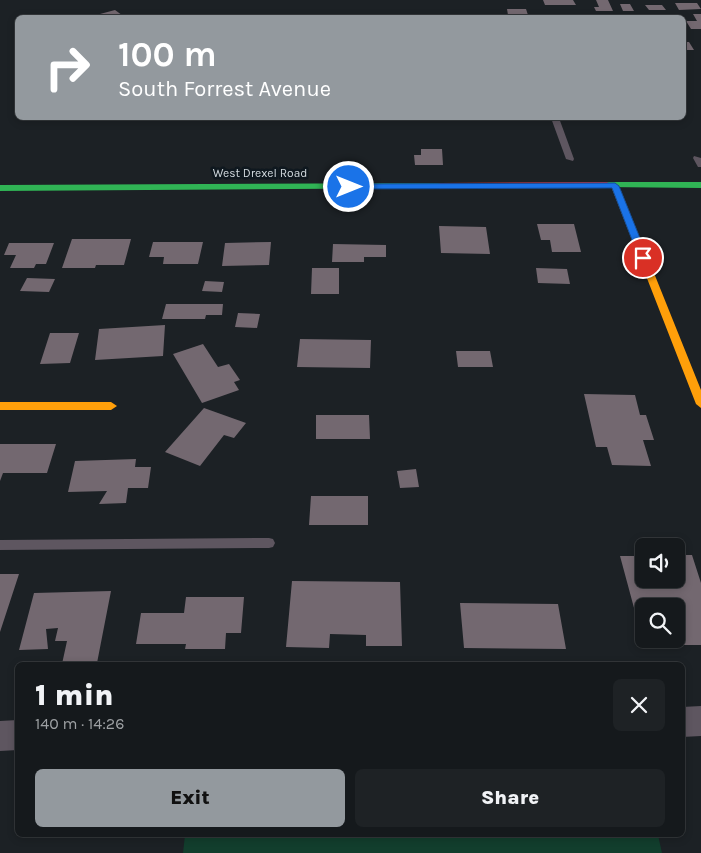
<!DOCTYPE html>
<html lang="en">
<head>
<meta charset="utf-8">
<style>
	body { margin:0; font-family:Karla,sans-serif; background:#1e2225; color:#f1f3f6; height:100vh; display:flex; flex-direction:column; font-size:19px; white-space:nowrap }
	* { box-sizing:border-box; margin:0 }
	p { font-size:16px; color:#9da0a3 }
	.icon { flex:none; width:28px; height:28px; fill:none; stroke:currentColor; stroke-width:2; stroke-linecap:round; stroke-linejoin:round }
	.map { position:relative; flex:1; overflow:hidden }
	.drawer { position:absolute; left:15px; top:662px; width:670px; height:175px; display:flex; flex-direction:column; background:#15191c; border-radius:8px; box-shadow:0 2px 8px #0003,0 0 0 1px #34383b }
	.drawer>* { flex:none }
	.guide { position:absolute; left:15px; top:15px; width:671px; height:105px; border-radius:8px; box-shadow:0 2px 8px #0003,0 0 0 1px #34383b; background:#93999e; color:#fff; overflow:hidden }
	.fabs { position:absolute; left:635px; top:538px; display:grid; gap:10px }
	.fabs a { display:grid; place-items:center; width:50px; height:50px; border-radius:8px; background:#15191c; box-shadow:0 2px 8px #0003,0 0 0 1px #34383b; font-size:25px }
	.pin { position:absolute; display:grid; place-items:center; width:42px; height:42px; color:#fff; margin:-21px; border:2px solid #fff; border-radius:50%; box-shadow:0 1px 5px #0007 }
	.me { position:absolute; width:55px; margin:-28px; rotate:90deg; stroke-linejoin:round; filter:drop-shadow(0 0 4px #0008) }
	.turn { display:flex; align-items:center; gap:18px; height:105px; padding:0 20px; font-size:22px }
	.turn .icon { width:65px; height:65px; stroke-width:2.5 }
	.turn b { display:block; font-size:35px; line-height:42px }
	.round { display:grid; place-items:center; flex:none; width:52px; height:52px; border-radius:8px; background:#1e2225 }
	.overview { display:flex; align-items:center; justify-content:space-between; height:85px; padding:0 20px }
	h1 { font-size:30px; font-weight:800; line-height:38px }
	.action { display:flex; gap:10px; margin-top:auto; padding:10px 20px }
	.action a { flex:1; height:58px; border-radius:8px; background:#93999e; color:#111; font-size:20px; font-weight:800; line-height:58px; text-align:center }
	.action a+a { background:#1e2225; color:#f1f3f6 }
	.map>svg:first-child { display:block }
</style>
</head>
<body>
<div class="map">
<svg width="701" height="853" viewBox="0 0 701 853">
	<rect width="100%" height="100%" fill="#1c2125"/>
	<path fill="#123e2d" d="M 185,835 L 658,835 L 662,853 L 183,853 Z"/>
	<path fill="#736870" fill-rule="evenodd" d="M 543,0 L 573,0 L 576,5 L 545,5 Z
		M 596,0 L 608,0 L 613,11 L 596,11 L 594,7 L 599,7 Z
		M 675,3 L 697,3 L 701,9 L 679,10 Z
		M 620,4 L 630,4 L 634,11 L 623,11 Z
		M 645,5 L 662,5 L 666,10 L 649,10 Z
		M 507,9 L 526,9 L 528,15 L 508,15 Z
		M 115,10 L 126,18 L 105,18 L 100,14 Z
		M 693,14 L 701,14 L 701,29 L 691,29 L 686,21 L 697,21 Z
		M 684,42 L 689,42 L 694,50 L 684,50 Z
		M 421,149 L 442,149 L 443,165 L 415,165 L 414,155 L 421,155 Z
		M 537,224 L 574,224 L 581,252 L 552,252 L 550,240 L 541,240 Z
		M 439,226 L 486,227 L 490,254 L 441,253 Z
		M 72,239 L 131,239 L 124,265 L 96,265 L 95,268 L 62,268 Z
		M 153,242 L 203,242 L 198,264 L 163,264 L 164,257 L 149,257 Z
		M 271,242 L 269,265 L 222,266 L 225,243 Z
		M 9,243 L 54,243 L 46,264 L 36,264 L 34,268 L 10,268 L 16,255 L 4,255 Z
		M 333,244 L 386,245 L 386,257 L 364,257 L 364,262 L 332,262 Z
		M 312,268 L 339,268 L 339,294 L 311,294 Z
		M 536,268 L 567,269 L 570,284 L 538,283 Z
		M 27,278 L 55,279 L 49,292 L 20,291 Z
		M 205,281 L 224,282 L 222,292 L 202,291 Z
		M 166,304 L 223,304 L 222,315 L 206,315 L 205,319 L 162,319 Z
		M 238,313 L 260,314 L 257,328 L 235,327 Z
		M 165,325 L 163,356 L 95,360 L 99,329 Z
		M 50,333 L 79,333 L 70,363 L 40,364 Z
		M 300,339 L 371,340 L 370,368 L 297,367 Z
		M 203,344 L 218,367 L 229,364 L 240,380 L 234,382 L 239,390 L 202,403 L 173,354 Z
		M 456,351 L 490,351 L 493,367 L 458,367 Z
		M 584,394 L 635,395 L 640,415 L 646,415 L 654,440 L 643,440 L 651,466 L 612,465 L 607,447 L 596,447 Z
		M 204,408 L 246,423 L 234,438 L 224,435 L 200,466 L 165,452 Z
		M 316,415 L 369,415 L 370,439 L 316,439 Z
		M 0,444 L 56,444 L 47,473 L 3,473 L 0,481 Z
		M 136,459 L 135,467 L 151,467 L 148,488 L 128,488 L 126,503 L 99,504 L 107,491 L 68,492 L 75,461 Z
		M 416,469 L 419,487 L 400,488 L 397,471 Z
		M 311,496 L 368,496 L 368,525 L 309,525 Z
		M 676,555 L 692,555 L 701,583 L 701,645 L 644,645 L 620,556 L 644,556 L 644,579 L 676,579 ZM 644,606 L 676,606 L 676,639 L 644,639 Z
		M 0,574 L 19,574 L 0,632 Z
		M 292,581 L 400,582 L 402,646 L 366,646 L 366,635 L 330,634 L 329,648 L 286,647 Z
		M 111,591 L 97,663 L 62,664 L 67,641 L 55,641 L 58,628 L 46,629 L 48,649 L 19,650 L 34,593 Z
		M 186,597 L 244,597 L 241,633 L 226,633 L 225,649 L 185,649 L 186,644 L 136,644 L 141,613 L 184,613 Z
		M 460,603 L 558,604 L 566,649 L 464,648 Z"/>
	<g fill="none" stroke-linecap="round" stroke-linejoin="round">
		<path fill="#5e5660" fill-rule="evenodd" d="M 551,118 L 559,118 L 574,159 L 573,161 L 566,159 Z
			M 694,156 L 701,158 L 701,167 L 698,167 L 693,158 Z
			M 269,538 L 273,539 L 275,543 L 273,547 L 269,548 L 0,550 L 0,540 Z"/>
		<path fill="#5e5660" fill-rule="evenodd" d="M 701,706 L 701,736 L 682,737 L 682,707 Z
			M 18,720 L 18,750 L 0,751 L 0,721 Z"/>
		<path fill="#30b455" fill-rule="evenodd" d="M 607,182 L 701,182 L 701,188 L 604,187 L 603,185 Z
			M 440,183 L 443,184 L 443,188 L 0,191 L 0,185 Z"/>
		<path fill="#ff9f0a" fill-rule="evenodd" d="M 615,183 L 619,186 L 701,390 L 701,408 L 696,404 L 611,186 Z
			M 0,402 L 111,402 L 117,406 L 111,410 L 0,410 Z"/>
		<path fill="#e5322d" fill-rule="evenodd" d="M 607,182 L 611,185 L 610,187 L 440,189 L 436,186 L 440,183 Z"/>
	</g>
	<path fill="#1a73e8" stroke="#114b97" d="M 615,183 L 619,186 L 648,258 L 647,260 L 640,260 L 639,258 L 612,188 L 349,189 L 345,187 L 349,184 Z"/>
	<g text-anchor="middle" stroke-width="5" stroke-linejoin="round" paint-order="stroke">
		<g font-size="12" fill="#d3dadf" stroke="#0f181f">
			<text x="260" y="177">West Drexel Road</text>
		</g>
	</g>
</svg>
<div class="fabs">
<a><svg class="icon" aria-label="sound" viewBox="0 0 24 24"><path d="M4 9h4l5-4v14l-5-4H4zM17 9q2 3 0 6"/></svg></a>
<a><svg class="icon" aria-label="search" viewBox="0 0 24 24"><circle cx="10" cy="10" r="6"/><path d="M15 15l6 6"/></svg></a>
</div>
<div class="pin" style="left:643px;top:258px;background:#d93025"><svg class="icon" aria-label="arrive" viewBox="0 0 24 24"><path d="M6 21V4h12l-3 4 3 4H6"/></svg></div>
<svg class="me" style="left:349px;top:187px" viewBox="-20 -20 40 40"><circle r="17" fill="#1a73e8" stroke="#fff" stroke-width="3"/><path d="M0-11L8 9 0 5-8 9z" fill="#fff"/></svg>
<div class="guide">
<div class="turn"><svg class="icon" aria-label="right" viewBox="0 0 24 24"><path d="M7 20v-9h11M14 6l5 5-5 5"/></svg><div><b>100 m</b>South Forrest Avenue</div></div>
</div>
<section class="drawer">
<div class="overview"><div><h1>1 min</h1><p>140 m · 14:26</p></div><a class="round"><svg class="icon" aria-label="close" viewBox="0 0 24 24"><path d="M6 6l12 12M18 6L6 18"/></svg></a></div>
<div class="action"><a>Exit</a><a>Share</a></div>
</section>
</div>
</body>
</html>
